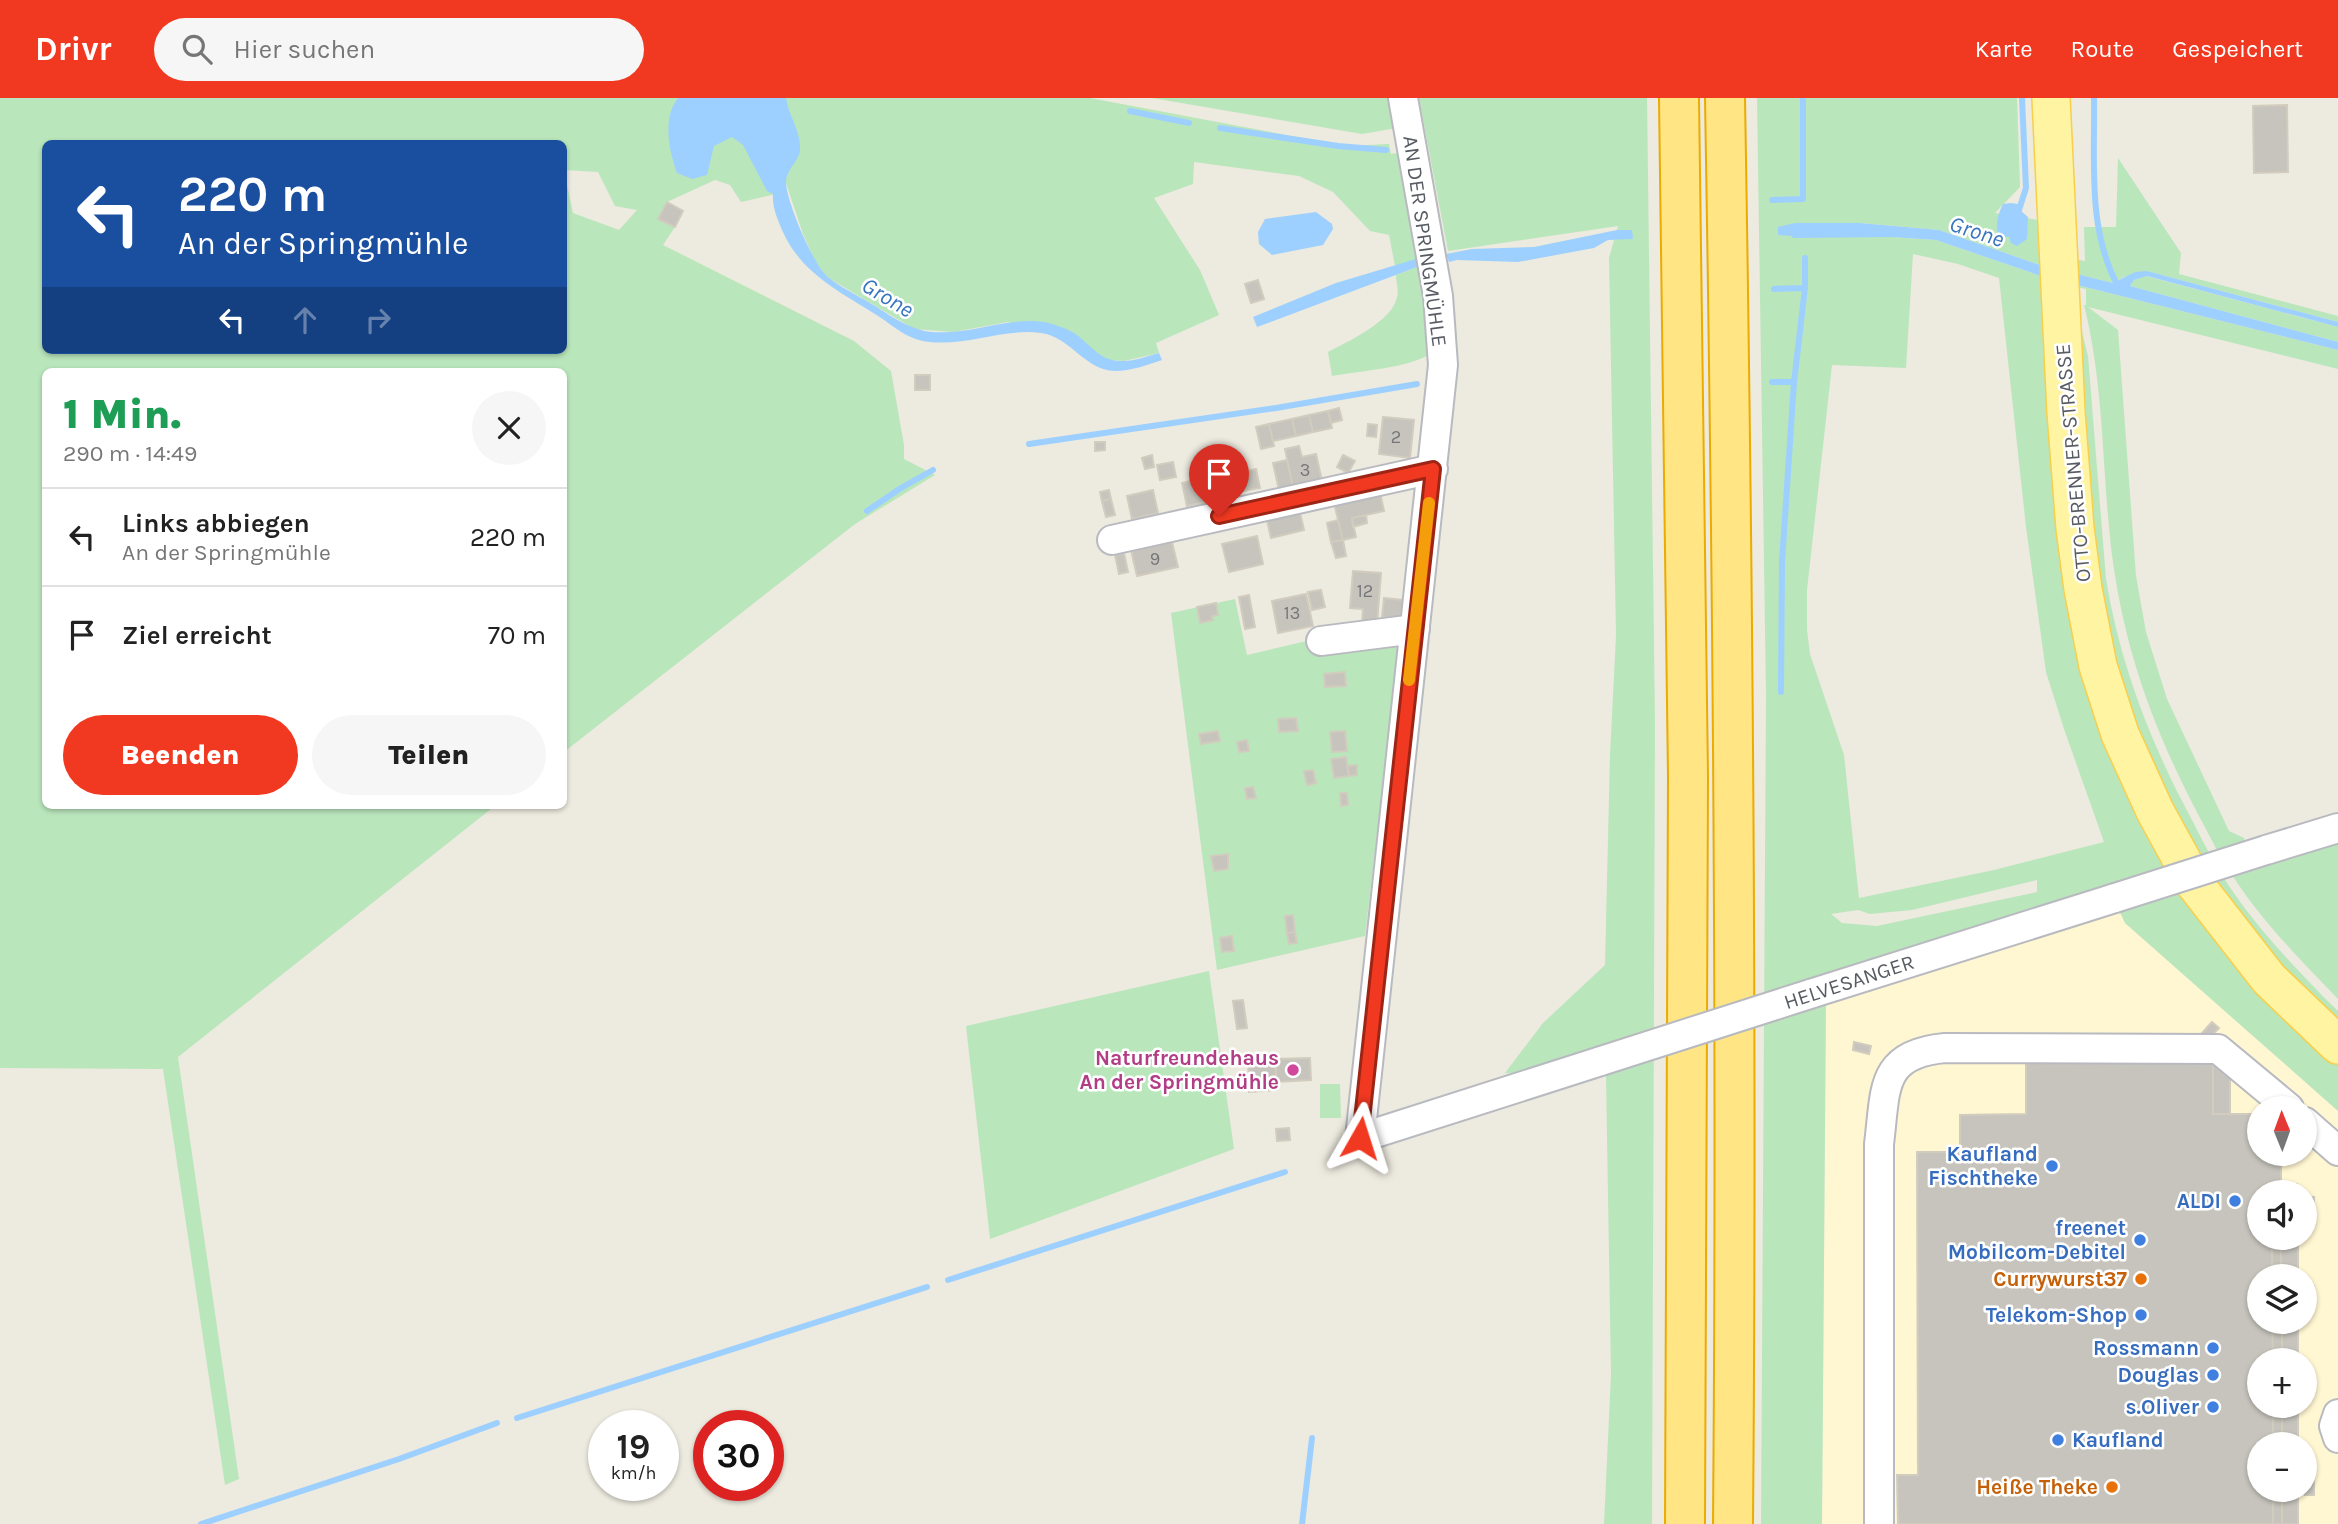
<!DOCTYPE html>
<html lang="de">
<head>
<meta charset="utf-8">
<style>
	body { margin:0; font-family:Karla,sans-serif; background:#f6f6f6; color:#222; height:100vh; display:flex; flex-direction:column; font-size:26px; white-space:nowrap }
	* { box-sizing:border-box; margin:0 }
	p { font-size:23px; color:#767676 }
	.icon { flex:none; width:38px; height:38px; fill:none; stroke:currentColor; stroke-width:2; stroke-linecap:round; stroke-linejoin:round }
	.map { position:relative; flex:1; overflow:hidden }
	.drawer { position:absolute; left:42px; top:270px; width:525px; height:441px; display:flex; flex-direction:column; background:#fff; border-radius:10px; box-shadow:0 2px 5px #0004 }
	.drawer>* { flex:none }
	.guide { position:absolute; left:42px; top:42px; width:525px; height:214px; border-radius:10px; box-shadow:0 2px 5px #0004; background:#1a4fa0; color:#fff; overflow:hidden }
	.needle { width:46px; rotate:359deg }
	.tools { position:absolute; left:2247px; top:998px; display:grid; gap:14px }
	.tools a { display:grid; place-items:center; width:70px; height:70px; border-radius:50%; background:#fff; box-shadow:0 2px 5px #0004; font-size:35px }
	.speed { position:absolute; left:588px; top:1312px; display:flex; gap:14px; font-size:35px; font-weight:700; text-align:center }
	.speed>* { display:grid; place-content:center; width:91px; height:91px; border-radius:50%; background:#fff; box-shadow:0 2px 5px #0004; line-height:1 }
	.speed small { font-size:18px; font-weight:400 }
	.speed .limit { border:10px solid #d22; background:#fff; color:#111 }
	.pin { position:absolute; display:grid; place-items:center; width:60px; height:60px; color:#fff; margin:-72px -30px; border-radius:50% 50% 50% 0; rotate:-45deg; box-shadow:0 0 7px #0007 }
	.pin .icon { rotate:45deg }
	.me { position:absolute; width:77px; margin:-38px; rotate:6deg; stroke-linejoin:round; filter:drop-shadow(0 0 5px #0008) }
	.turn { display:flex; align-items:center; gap:24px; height:147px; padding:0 21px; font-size:32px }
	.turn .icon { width:91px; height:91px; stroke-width:2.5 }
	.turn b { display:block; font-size:49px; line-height:60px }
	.lanes { display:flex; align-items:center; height:66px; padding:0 21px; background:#0003; justify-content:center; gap:35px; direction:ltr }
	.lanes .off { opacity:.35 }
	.round { display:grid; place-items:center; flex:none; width:74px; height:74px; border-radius:37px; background:#f6f6f6 }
	.head { display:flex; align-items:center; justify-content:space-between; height:119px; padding:0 21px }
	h1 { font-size:42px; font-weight:800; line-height:52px; color:#1e9e55 }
	.primary-button { display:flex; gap:14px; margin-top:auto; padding:14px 21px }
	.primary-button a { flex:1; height:80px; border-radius:42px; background:#f13921; color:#fff; font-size:28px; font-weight:800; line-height:80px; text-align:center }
	.primary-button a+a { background:#f6f6f6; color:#222 }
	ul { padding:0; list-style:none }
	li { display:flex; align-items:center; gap:21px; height:98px; padding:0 21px; border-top:2px solid #e0e0e0 }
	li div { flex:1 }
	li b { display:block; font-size:26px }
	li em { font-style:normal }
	header { display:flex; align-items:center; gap:42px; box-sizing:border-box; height:98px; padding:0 35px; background:#f13921; color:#fff }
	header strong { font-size:33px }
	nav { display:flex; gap:38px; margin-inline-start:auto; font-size:24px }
	.search { width:490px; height:63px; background:#f6f6f6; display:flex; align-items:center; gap:18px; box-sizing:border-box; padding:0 24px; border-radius:38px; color:#767676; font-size:26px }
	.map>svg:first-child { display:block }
</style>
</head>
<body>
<header>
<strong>Drivr</strong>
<div class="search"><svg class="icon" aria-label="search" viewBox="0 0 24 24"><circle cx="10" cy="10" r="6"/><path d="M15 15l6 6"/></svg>Hier suchen</div>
<nav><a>Karte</a><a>Route</a><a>Gespeichert</a></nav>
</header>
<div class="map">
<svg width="2338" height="1426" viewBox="0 0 2338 1426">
	<rect width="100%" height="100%" fill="#edeadf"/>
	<path fill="#fff6d2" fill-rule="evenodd" d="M 2118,810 L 2125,825 L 2338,1013 L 2338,1426 L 1822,1426 L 1826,901 ZM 2259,1010 L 2305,1010 L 2305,1055 L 2259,1055 ZM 2259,1094 L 2305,1094 L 2305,1139 L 2259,1139 ZM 2259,1178 L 2305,1178 L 2305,1223 L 2259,1223 ZM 2259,1262 L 2305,1262 L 2305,1307 L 2259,1307 ZM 2259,1346 L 2305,1346 L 2305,1391 L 2259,1391 Z"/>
	<path fill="#bae6bc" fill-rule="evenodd" d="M 0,0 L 1090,0 L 1345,48 L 1389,46 L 1391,56 L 1402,54 L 1433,255 C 1405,271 1364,272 1332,278 L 1328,254 C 1347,244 1393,223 1397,199 C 1399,193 1396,184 1396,177 L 1417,169 L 1416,162 L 1395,168 L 1389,137 L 1370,133 L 1333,94 L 1299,78 L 1194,64 L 1193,86 L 1154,100 L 1200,172 L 1219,217 L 1156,245 L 1159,255 L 1124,263 L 1109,262 L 1102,260 L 1088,248 L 1008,224 L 953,234 L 914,231 L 827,179 L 815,163 L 803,136 L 786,85 L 780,95 L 741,104 L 730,87 L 715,82 L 667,104 L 658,121 L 675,129 L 663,147 L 854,243 L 891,273 L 904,347 L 904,361 L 935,377 L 855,426 L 564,654 L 564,273 L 46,273 L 46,707 L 496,707 L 178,959 L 239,1381 L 225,1387 L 163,971 L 0,970 ZM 46,46 L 564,46 L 564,72 L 598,74 L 615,108 L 637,112 L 619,132 L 573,115 L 564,73 L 564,252 L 46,252 Z
		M 1152,0 L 1391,0 L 1397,30 L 1362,36 Z
		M 1419,0 L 1647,0 L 1655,626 L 1652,1426 L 1604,1426 L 1611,1277 L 1606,977 L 1505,975 L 1543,925 L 1605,867 L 1610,657 L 1616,537 L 1609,160 L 1618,128 L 1448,153 Z
		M 1757,0 L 2017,0 L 2020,89 L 1995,115 L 2038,122 L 2039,155 L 2085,163 L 2084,129 L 2116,129 L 2118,60 L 2181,155 L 2179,176 L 2338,218 L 2338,224 L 2147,173 L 2124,179 L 2113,185 L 2040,167 L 1939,132 L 1860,125 L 1818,125 L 1818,139 L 1891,139 L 1936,142 L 2041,178 L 2338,252 L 2338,271 L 2088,209 L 2118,232 L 2136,478 L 2146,534 L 2167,601 L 2229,733 L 2244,740 L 2253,773 L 2273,766 L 2278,760 L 2338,741 L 2338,901 C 2302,864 2262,823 2234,780 C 2221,762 2211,740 2200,720 C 2153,631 2123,549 2111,449 C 2102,369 2104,286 2084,207 L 2086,207 L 2086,191 L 2041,182 L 2042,197 L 2049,199 L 2076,517 L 2250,877 L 2338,965 L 2338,1013 L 2125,825 L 2118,810 L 1826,901 L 1822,1426 L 1761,1426 L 1766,597 ZM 1913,156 L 1958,166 L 1999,180 L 2026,429 L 2046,574 L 2064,631 L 2104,744 L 1994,772 L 1859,800 L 1844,657 L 1810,556 L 1807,532 L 1807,492 L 1832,267 L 1906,270 ZM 2037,782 L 2037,794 L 1877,828 L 1842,825 L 1831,816 L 1858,812 L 1870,816 L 1912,812 Z
		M 2146,178 L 2338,229 L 2338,244 L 2130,188 L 2134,182 Z
		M 2076,211 L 2088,258 L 2106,481 C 2120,567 2151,646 2192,722 C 2203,744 2215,767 2229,788 C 2256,829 2302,878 2338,913 L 2338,933 L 2280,874 L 2184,742 L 2114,575 L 2091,463 Z
		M 1235,501 L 1247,557 L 1311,542 L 1400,539 L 1365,838 L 1217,872 L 1171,515 Z
		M 1209,873 L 1234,1051 L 990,1141 L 966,928 Z
		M 1320,986 L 1340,986 L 1341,1020 L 1320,1020 Z"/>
	<path fill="#9dd0ff" d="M 678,0 L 786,0 C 788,17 801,33 800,51 C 800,63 786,71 786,84 C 786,103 814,169 829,180 C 842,190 857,197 870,205 C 890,217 909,232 932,234 C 970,237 1006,219 1044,224 C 1053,226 1066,230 1074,235 C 1091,246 1099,264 1123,263 C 1135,263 1148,258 1159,255 L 1162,262 C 1147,267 1131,273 1115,273 C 1084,272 1071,239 1041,235 C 1004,230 968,248 930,244 C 907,242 894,228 875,216 C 837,192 801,175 782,132 C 777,120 772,109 773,96 L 767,93 L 743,47 L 732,39 L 714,48 L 707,77 L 692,81 L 677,75 C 669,53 662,20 678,0 Z
		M 2011,105 L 2018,106 L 2021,113 L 2028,119 L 2027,141 L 2017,148 L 2011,145 L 2009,139 L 1998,138 C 1995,126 1998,116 2003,106 Z
		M 1316,114 L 1332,126 L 1333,131 L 1323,147 L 1272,157 L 1259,146 L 1258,134 L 1265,121 Z
		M 1795,125 L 1860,125 L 1939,132 L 2040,167 L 2113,185 L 2135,174 L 2147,173 L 2338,224 L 2338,229 L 2147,178 L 2134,182 L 2130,188 L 2338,244 L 2338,252 L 2041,178 L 1936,142 L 1891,139 L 1793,140 L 1792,138 L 1778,137 L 1778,129 Z
		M 1617,132 L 1632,132 L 1633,141 L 1608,142 L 1594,150 L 1518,164 L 1457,162 L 1449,164 L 1446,156 L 1472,151 L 1534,149 Z
		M 1416,161 L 1417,169 L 1257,229 L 1253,219 L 1336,185 Z"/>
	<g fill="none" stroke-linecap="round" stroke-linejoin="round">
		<path stroke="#9dd0ff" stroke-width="6" d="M 2094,0 C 2095,62 2087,132 2118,188
			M 1130,13 L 1189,25
			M 1220,30 L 1338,48 L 1386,52
			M 1772,102 L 1803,101 L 1803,0
			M 2018,115 L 2026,90 L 2022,0
			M 1774,191 L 1805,190 L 1805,160
			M 1772,284 L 1794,284
			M 1029,346 L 1276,310 L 1417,286
			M 867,413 L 901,390 L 933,372
			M 1781,594 L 1782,464 L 1794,284 L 1805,190
			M 948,1182 L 1285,1074
			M 517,1320 L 927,1189
			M 201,1426 L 399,1361 L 497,1325
			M 1302,1426 L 1312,1340"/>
	</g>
	<path fill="#c7c4bd" stroke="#d1ccbe" stroke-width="2" d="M 2287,7 L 2288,74 L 2254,75 L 2253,8 Z
		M 667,104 L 683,113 L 675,129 L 658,121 Z
		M 1258,182 L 1264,201 L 1251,205 L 1245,186 Z
		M 915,277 L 930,277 L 930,292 L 915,292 Z
		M 1339,310 L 1342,322 L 1331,325 L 1328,313 Z
		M 1328,313 L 1332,330 L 1313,334 L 1309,317 Z
		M 1309,317 L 1313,334 L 1296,338 L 1292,321 Z
		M 1383,319 L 1414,322 L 1410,360 L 1379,356 Z
		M 1292,321 L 1296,338 L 1273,343 L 1269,326 Z
		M 1269,326 L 1274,348 L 1261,351 L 1256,329 Z
		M 1368,326 L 1377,327 L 1376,339 L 1367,338 Z
		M 1095,344 L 1105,344 L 1105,352 L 1095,353 Z
		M 1299,348 L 1302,359 L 1316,356 L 1322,383 L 1293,389 L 1285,351 Z
		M 1152,357 L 1154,369 L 1145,371 L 1142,360 Z
		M 1343,357 L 1355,363 L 1348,375 L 1337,369 Z
		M 1287,362 L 1293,389 L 1279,392 L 1273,365 Z
		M 1173,364 L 1176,379 L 1160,382 L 1157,367 Z
		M 1256,371 L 1260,390 L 1242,393 L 1238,375 Z
		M 1221,376 L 1226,400 L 1187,408 L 1182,385 Z
		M 1379,390 L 1384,413 L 1352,420 L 1356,439 L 1343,442 L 1334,405 Z
		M 1109,392 L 1111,401 L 1102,403 L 1100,394 Z
		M 1153,392 L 1158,415 L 1132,421 L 1127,398 Z
		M 1111,401 L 1115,417 L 1106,419 L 1102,403 Z
		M 1299,410 L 1304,432 L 1271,440 L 1266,418 Z
		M 1366,417 L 1367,425 L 1353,429 L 1352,420 Z
		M 1338,422 L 1343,442 L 1331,444 L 1327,425 Z
		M 1257,438 L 1263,466 L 1229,474 L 1222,446 Z
		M 1343,442 L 1346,458 L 1336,460 L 1331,444 Z
		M 1172,444 L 1178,469 L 1137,478 L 1131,452 Z
		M 1124,455 L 1128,474 L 1119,476 L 1115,457 Z
		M 1353,473 L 1381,475 L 1377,526 L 1362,525 L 1363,511 L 1350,510 Z
		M 1321,492 L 1325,509 L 1312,512 L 1308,494 Z
		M 1306,496 L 1313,528 L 1278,535 L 1272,503 Z
		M 1249,497 L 1255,529 L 1245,531 L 1239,499 Z
		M 1384,500 L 1403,502 L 1400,521 L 1382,519 Z
		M 1216,505 L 1218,517 L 1212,518 L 1213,522 L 1200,525 L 1197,509 Z
		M 1345,574 L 1346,588 L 1325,589 L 1324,576 Z
		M 1296,620 L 1298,633 L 1279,634 L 1278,621 Z
		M 1218,633 L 1220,643 L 1201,646 L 1199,636 Z
		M 1345,633 L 1347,653 L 1332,654 L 1330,634 Z
		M 1247,642 L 1249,653 L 1239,654 L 1237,644 Z
		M 1346,659 L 1349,678 L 1334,680 L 1331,661 Z
		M 1357,667 L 1357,677 L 1349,678 L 1347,668 Z
		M 1313,672 L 1316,685 L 1307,687 L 1304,673 Z
		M 1253,689 L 1256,700 L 1247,701 L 1245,690 Z
		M 1340,695 L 1347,695 L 1348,707 L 1341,708 Z
		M 1228,756 L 1228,771 L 1214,773 L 1211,758 Z
		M 1293,817 L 1295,834 L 1287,835 L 1285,818 Z
		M 1295,834 L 1297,845 L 1289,846 L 1287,835 Z
		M 1232,838 L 1234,853 L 1222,854 L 1220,840 Z
		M 1243,902 L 1247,930 L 1237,931 L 1233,903 Z
		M 2212,924 L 2219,930 L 2209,940 L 2202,935 Z
		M 1854,944 L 1871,948 L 1869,956 L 1853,952 Z
		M 1275,956 L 1277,992 L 1249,994 L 1248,957 Z
		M 1310,960 L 1311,982 L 1276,984 L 1275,961 Z
		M 2213,962 L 2213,1016 L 2259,1016 L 2259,1055 L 2281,1055 L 2281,1094 L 2259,1094 L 2259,1139 L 2281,1139 L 2281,1178 L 2259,1178 L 2259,1223 L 2282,1223 L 2282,1262 L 2259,1262 L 2259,1307 L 2282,1307 L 2282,1346 L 2259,1346 L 2259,1391 L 2282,1391 L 2282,1426 L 1898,1426 L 1897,1377 L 1918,1377 L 1917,1054 L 1960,1054 L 1960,1017 L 2026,1016 L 2026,963 Z
		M 2213,962 L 2230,962 L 2230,1016 L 2213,1016 Z
		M 1289,1030 L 1290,1042 L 1277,1043 L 1276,1031 Z
		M 2297,1086 L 2297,1094 L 2272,1094 L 2272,1087 Z
		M 2305,1099 L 2314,1099 L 2314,1119 L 2305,1119 Z
		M 2272,1139 L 2298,1139 L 2298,1178 L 2272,1178 Z
		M 2305,1188 L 2314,1188 L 2314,1204 L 2305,1204 Z
		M 2272,1223 L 2298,1223 L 2298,1262 L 2273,1262 Z
		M 2273,1307 L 2298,1307 L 2298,1346 L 2273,1346 Z
		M 2305,1377 L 2314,1377 L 2314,1397 L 2305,1397 Z
		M 2273,1391 L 2298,1391 L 2298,1426 L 2273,1426 Z"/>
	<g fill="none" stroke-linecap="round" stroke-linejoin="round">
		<defs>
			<path id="minor" d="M 1403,0 L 1438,198 L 1443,267 L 1360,1040 L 1601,963
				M 1112,442 L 1433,371
				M 1321,543 L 1415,531
				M 2266,752 L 2338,730
				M 1810,896 L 2115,800
				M 2305,1024 L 2338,1053
				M 2338,1316 L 2334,1328 L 2338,1340
				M 1879,1426 L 1879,1046 C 1886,992 1879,956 1945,950 L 2218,951 L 2289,1010"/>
			<path id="major" d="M 2051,0 L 2066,314 L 2075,430 L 2083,491 L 2098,568 L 2120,636 L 2155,713 L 2195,786 L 2269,881 L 2338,947"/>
			<path id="highway" d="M 1679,0 L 1688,679 L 1685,1426
				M 1725,0 C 1733,475 1737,951 1733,1426"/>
		</defs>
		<use href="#minor" stroke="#b8bac0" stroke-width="32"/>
		<use href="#major" stroke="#f8cf4d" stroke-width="40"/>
		<use href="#highway" stroke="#ecab00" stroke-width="42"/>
		<use href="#minor" stroke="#fff" stroke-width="28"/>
		<use href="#major" stroke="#fff4a2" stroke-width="37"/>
		<use href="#highway" stroke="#ffe584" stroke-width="38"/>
		<defs>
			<path id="minor-bridge" d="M 2115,800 L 2266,752
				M 1601,963 L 1810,896"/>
		</defs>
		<use href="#minor-bridge" stroke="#b8bac0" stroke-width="32" stroke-linecap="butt"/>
		<use href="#minor-bridge" stroke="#fff" stroke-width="28"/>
	</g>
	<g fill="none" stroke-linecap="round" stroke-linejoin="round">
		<defs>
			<path id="route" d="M 1219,418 L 1433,371 L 1360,1040"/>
		</defs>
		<use href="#route" stroke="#9d2515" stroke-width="18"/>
		<use href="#route" stroke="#f13921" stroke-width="12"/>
		<path stroke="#f59e0b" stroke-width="12" d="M 1409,582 L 1429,405"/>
	</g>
	<circle fill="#d1479c" stroke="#fff" stroke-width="2.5" cx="1293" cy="972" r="7"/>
	<g fill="#3f7fe0" stroke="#fff" stroke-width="2.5">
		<circle cx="2052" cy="1068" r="7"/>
		<circle cx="2235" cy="1103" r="7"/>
		<circle cx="2140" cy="1142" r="7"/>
		<circle cx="2141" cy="1217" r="7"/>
		<circle cx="2213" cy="1250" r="7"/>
		<circle cx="2213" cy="1277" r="7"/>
		<circle cx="2213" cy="1309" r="7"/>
		<circle cx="2058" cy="1342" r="7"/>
	</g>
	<g fill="#e8710a" stroke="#fff" stroke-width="2.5">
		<circle cx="2141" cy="1181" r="7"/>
		<circle cx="2112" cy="1389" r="7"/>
	</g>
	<g text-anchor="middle" stroke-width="5" stroke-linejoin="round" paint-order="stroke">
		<g font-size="18" fill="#747679">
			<text x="1396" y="345">2</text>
			<text x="1305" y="378">3</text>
			<text x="1155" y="467">9</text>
			<text x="1365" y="499">12</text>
			<text x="1292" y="521">13</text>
		</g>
		<g font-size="21" fill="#585c62" stroke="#fff">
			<text transform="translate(1425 143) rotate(82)" y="7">AN DER SPRINGMÜHLE</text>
			<text transform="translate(2073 365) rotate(-95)" y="7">OTTO-BRENNER-STRASSE</text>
			<text transform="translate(1849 884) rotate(-18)" y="7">HELVESANGER</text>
		</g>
		<g font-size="21" font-weight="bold" fill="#b23c85" stroke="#fff" text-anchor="end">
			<text x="1279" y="967">Naturfreundehaus<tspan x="1279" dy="24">An der Springmühle</tspan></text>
		</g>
		<g font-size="21" font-weight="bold" fill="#366cbe" stroke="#fff" text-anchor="end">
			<text x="2038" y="1063">Kaufland<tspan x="2038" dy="24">Fischtheke</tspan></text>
			<text x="2221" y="1110">ALDI</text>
			<text x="2126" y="1137">freenet<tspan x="2126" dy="24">Mobilcom-Debitel</tspan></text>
			<text x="2127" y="1224">Telekom-Shop</text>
			<text x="2199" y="1257">Rossmann</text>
			<text x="2199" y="1284">Douglas</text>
			<text x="2199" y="1316">s.Oliver</text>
			<text x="2072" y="1349" text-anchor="start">Kaufland</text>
		</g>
		<g font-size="21" font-weight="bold" fill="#c56008" stroke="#fff" text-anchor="end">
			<text x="2127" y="1188">Currywurst37</text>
			<text x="2098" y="1396">Heiße Theke</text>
		</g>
		<g font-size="23" font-style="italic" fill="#3875bf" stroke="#fff">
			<text transform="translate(1977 133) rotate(18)" y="8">Grone</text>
			<text transform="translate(888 199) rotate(31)" y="8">Grone</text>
		</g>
	</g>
</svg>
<div class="tools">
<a><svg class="needle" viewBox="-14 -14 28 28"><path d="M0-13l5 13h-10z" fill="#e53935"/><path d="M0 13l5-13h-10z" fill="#767676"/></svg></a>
<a><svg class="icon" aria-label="sound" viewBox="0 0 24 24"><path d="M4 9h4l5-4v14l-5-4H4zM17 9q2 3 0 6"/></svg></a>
<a><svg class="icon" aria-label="layers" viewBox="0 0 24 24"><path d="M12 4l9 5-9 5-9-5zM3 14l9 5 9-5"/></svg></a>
<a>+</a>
<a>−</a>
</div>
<div class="speed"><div>19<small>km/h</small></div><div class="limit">30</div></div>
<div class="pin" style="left:1219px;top:418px;background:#d93025"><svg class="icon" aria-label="arrive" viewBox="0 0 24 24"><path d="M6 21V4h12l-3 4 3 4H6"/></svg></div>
<svg class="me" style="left:1360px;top:1040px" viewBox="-20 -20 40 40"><path d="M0-17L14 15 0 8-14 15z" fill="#f13921" stroke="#fff" stroke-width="4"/></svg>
<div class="guide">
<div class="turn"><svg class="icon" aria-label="left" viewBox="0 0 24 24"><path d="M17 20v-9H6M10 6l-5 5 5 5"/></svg><div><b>220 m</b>An der Springmühle</div></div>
<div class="lanes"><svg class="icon" aria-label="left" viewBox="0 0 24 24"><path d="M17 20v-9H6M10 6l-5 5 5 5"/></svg><svg class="icon off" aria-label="ahead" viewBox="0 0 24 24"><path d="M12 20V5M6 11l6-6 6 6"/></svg><svg class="icon off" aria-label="right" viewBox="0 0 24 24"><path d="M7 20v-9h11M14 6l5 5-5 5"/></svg></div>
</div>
<section class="drawer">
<div class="head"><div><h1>1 Min.</h1><p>290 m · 14:49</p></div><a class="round"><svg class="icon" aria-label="close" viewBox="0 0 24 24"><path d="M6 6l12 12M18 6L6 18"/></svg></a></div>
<ul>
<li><svg class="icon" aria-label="left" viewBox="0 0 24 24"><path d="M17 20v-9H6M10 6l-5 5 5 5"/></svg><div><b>Links abbiegen</b><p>An der Springmühle</p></div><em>220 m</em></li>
<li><svg class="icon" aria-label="arrive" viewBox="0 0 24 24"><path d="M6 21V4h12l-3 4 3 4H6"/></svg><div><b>Ziel erreicht</b></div><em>70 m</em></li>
</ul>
<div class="primary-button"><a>Beenden</a><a>Teilen</a></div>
</section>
</div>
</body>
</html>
